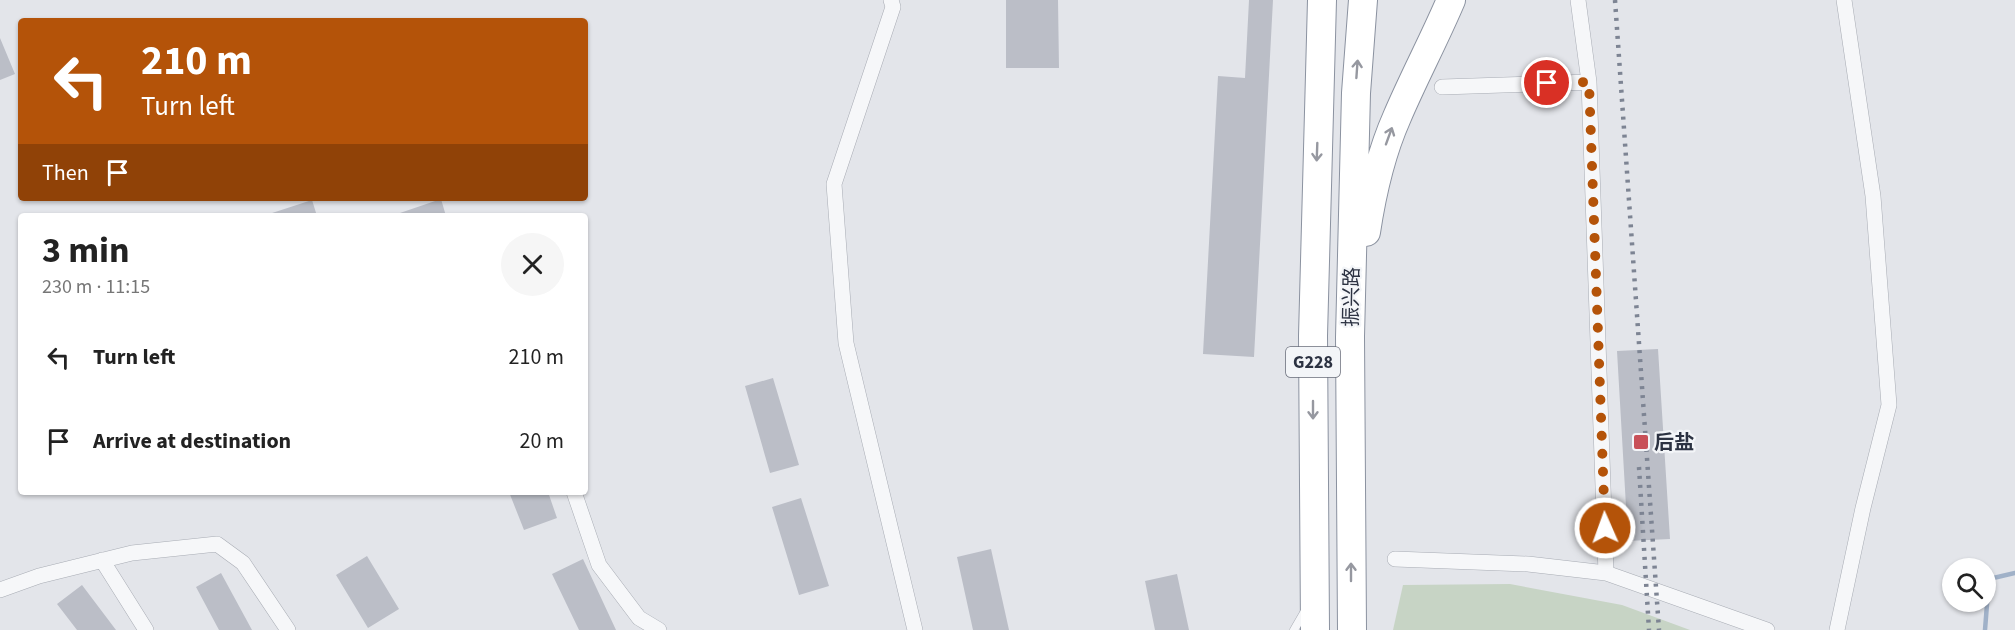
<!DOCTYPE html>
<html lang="en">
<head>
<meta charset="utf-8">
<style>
	body { margin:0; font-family:"Source Sans 3","Noto Sans SC",sans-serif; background:#f6f6f6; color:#222; height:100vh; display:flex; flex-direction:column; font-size:22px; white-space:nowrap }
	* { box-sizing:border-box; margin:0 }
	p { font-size:20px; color:#767676 }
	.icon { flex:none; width:33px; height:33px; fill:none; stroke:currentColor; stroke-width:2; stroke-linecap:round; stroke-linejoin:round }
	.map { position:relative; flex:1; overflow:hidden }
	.side { position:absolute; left:18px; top:213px; width:570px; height:282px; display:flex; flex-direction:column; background:#fff; border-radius:6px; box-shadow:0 2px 4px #0004 }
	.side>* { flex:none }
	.top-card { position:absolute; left:18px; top:18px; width:570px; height:183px; border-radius:6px; box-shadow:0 2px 4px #0004; background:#b45309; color:#fff; overflow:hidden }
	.buttons { position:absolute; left:1942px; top:558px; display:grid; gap:12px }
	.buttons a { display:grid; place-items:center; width:54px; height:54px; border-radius:50%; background:#fff; box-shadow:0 2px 4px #0004; font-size:30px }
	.pin { position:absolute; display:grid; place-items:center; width:51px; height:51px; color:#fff; margin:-26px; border:3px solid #fff; border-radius:50%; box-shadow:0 2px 6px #0007 }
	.me { position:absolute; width:66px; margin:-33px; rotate:358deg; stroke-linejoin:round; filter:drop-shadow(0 0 4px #0008) }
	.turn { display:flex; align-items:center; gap:21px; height:126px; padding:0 24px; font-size:27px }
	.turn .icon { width:78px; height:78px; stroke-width:2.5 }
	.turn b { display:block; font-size:42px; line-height:51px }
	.then { display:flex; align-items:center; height:57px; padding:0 24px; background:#0003; gap:12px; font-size:22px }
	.round { display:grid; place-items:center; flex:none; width:63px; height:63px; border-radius:32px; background:#f6f6f6 }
	.head { display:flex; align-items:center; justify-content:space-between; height:102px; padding:0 24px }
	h1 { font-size:36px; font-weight:700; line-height:45px }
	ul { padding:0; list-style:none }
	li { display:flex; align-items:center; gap:18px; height:84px; padding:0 24px }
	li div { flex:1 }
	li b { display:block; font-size:22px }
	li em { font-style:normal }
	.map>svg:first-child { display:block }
</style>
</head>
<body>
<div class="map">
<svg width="2015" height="630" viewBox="0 0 2015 630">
	<rect width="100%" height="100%" fill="#e3e5ea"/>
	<path fill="#c7d4c5" d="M 1510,584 L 1622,605 L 1690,630 L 1393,630 L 1403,585 Z"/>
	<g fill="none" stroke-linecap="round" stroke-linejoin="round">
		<path stroke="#a0b1c8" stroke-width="4.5" d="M 1985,630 L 1989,579 L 2015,573"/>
	</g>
	<path fill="#bbbec7" d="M 1006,0 L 1058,0 L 1059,68 L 1006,68 Z
		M 1249,0 L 1273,0 L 1254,357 L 1203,354 L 1218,76 L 1245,78 Z
		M 0,38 L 15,74 L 0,80 Z
		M 441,199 L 446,216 L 398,216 L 397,214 Z
		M 312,200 L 317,216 L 269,216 L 269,214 Z
		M 1658,349 L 1670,539 L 1628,541 L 1617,351 Z
		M 773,378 L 799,465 L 770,473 L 745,386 Z
		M 509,492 L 548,492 L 557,518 L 524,530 Z
		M 801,498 L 829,586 L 799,595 L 772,507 Z
		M 991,549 L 1009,630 L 973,630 L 957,557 Z
		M 367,556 L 399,609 L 368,628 L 336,575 Z
		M 583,559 L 616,630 L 579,630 L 552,574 Z
		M 221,573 L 252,630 L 219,630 L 196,587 Z
		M 1177,574 L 1189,630 L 1155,630 L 1145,581 Z
		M 82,585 L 116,630 L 77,630 L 57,604 Z"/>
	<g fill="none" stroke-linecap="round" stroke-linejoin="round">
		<defs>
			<path id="lane" d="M 1294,630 L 1305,611"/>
			<path id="street" d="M 891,0 L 893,7 L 834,184 L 846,343 L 915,630
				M 1578,0 L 1589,82 L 1606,573
				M 1442,87 L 1589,82
				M 574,492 L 599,565 L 639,618 L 659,630
				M 1395,559 L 1528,564 L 1606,573 L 1767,630
				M 102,560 L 146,630
				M 0,590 L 39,576 L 132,553 L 217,544 L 243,563 L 288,630
				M 1837,630 L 1863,508 L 1889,405 L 1873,196 L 1844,0"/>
			<path id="highway" d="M 1366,232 C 1372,192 1381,153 1397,117 C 1414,77 1434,40 1451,0
				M 1315,630 L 1313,336 L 1322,0
				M 1352,630 L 1350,337 L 1356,93 L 1363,0"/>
		</defs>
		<use href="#lane" stroke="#a8acb4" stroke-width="9"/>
		<use href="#street" stroke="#a8acb4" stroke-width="16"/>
		<use href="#highway" stroke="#8b92a0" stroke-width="30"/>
		<use href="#lane" stroke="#f6f7f9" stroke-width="8"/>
		<use href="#street" stroke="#f6f7f9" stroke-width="15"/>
		<use href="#highway" stroke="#fff" stroke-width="28"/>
		<path stroke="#7d8493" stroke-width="4.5" stroke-dasharray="3 6" stroke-linecap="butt" d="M 1615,0 L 1659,630
			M 1639,467 L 1649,630"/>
	</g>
	<defs><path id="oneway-shaft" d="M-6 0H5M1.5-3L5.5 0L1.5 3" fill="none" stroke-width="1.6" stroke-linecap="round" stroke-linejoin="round" transform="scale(1.5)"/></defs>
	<g stroke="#9698a0">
		<use href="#oneway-shaft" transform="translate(1357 69) rotate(-86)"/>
		<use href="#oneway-shaft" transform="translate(1389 136) rotate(-70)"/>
		<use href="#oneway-shaft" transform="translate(1317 152) rotate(92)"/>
		<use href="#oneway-shaft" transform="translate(1313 410) rotate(90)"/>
		<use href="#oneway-shaft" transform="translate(1351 572) rotate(-90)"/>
	</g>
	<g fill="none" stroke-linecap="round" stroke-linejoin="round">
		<path stroke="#b45309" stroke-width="10" stroke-dasharray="0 18" d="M 1547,83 L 1589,82 L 1605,528"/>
	</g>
	<rect fill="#c85058" stroke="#f3f5f8" stroke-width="2" x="1633" y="434" width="16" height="16" rx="3"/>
	<g text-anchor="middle" stroke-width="4.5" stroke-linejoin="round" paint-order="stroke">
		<rect fill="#f3f5f8" stroke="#686c79" stroke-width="1.5" x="1286" y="347" width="54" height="30" rx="4.5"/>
		<g font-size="18" font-weight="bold" fill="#2c3242">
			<text x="1313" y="368">G228</text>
		</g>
		<g font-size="20" fill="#2c3242" stroke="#f3f5f8">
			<text transform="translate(1351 297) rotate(-89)" y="7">振兴路</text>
		</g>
		<g font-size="20" font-weight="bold" fill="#2c3242" stroke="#f3f5f8" text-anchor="start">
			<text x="1654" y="449">后盐</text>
		</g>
	</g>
</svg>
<div class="buttons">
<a><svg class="icon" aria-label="search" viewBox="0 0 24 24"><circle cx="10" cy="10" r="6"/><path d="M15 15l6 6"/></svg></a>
</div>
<div class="pin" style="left:1547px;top:83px;background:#d93025"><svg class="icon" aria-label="arrive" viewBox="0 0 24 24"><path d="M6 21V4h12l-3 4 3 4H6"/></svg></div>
<svg class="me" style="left:1605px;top:528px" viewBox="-20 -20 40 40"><circle r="17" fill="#b45309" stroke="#fff" stroke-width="3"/><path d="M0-11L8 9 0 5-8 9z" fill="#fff"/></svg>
<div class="top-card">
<div class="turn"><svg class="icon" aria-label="left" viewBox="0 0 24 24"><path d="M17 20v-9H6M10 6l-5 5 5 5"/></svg><div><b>210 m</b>Turn left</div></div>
<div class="then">Then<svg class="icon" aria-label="arrive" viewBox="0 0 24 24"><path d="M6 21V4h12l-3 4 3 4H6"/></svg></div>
</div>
<section class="side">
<div class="head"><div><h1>3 min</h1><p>230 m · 11:15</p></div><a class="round"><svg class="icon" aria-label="close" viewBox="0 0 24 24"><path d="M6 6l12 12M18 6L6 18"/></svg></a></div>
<ul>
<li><svg class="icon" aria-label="left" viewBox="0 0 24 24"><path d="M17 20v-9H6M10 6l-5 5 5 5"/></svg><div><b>Turn left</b></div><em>210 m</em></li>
<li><svg class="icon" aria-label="arrive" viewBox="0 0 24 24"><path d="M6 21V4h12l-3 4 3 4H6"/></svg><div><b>Arrive at destination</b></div><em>20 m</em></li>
</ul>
</section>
</div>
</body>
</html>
